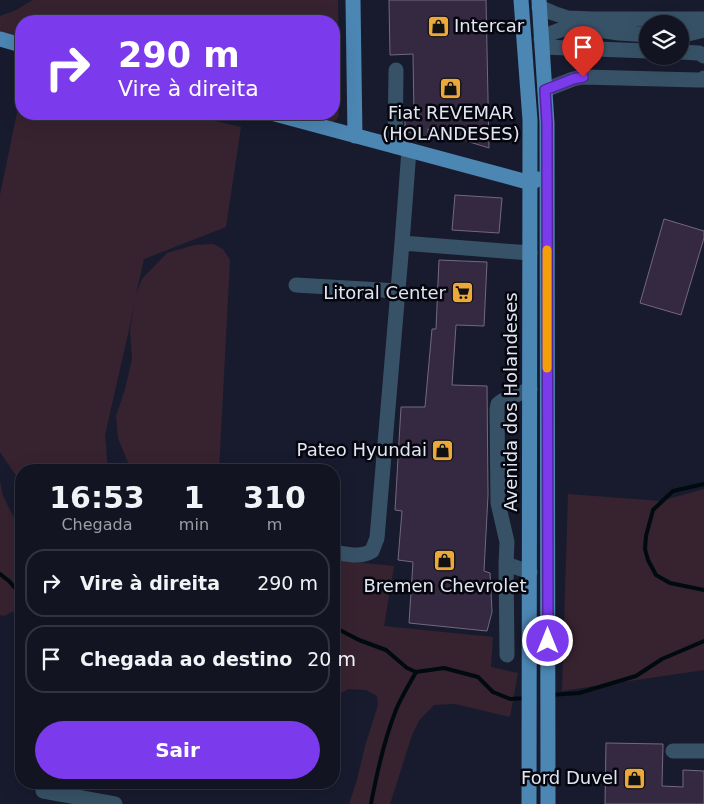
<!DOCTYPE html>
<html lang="pt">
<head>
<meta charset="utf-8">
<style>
	body { margin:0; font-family:"DejaVu Sans",sans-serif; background:#1f212f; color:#f1f3f6; height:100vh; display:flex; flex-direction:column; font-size:19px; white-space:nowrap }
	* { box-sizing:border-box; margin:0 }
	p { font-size:16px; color:#9c9ea5 }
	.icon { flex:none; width:28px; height:28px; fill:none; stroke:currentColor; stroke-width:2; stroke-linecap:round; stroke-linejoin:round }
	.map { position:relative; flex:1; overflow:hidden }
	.side { position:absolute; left:15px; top:464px; width:325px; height:325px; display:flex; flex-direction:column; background:#121422; border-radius:20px; box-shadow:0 5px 20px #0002,0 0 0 1px #313340 }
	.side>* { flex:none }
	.guide { position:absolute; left:15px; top:15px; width:325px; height:105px; border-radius:20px; box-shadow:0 5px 20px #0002,0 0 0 1px #313340; background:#7c3aed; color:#fff; overflow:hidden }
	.buttons { position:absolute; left:639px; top:15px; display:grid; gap:10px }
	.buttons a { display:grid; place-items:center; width:50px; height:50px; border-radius:50%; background:#121422; box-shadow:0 5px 20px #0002,0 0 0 1px #313340; font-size:25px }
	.pin { position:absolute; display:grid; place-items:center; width:42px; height:42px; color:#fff; margin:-51px -21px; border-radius:50% 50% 50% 0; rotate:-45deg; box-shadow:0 0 5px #0007 }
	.pin .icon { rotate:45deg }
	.me { position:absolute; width:55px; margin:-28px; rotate:0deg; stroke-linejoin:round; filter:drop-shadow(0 0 4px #0008) }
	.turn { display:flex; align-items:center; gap:18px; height:105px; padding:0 20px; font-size:22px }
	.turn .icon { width:65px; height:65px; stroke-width:2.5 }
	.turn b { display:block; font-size:35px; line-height:42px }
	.eta { display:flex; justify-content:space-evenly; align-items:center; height:85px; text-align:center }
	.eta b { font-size:30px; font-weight:800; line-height:35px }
	.button { display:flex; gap:10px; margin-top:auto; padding:10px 20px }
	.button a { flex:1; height:58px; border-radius:30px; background:#7c3aed; color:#fff; font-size:20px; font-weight:800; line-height:58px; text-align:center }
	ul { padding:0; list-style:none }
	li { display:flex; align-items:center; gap:15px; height:68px; margin:0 10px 8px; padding:0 10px; border:2px solid #313340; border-radius:20px }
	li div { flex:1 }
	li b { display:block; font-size:19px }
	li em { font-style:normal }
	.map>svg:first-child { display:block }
</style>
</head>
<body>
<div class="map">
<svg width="704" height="804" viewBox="0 0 704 804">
	<rect width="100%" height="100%" fill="#181b2e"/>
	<path fill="#372330" d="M 33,0 L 338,0 L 339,115 L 337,119 L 332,123 L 291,114 L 334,114 L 334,21 L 21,21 L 21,39 L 0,33 L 0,16 L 14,11 Z
		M 21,93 L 21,114 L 186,114 L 241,127 L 226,227 L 144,259 L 136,294 L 142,279 L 167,253 L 195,245 L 213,244 L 223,249 L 230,260 L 219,470 L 131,470 L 118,438 L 116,416 L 125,389 L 132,359 L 130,330 L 135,303 L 105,435 L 108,470 L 21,470 L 21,483 L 0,452 L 0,195 Z
		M 0,481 L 3,496 L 21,532 L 21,612 L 11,612 L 5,616 L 0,615 Z
		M 704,489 L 704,670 L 562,691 L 568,494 L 661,501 Z
		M 334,560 L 394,566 L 384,626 L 493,637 L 491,667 L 518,673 L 510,717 L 455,704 L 434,705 L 420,719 L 412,735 L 390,804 L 349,804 L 357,780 L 365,746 L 378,705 L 377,696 L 366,690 L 348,689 L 334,698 Z"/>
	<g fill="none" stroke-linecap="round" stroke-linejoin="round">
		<path stroke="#000b0f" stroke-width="4" d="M 704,484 L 673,491 L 653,510 L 646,536 L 645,549 L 648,560 L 656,575 L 670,583 L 704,590
			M 0,574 L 9,581 L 21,595
			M 334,627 L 359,640 L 386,650 L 407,668 L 416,672
			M 550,695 L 579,693 L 636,676 L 662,659 L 704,641
			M 371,804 C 377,772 384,740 396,710 C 401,697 409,685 416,672 L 444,668 L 478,677 L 493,692 L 510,699 L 526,698"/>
	</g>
	<path fill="#352841" stroke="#73687f" d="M 389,0 L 486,0 L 489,148 L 428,129 L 428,138 L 405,131 L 405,116 L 414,116 L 413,54 L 390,55 Z
		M 455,195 L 502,198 L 499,233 L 452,230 Z
		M 664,219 L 704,231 L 704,238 L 681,315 L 640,303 Z
		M 439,260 L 487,262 L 484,326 L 456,325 L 452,385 L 487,386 L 488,495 L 484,571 L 490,573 L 492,612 L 487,631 L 409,623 L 413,562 L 398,560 L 402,511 L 395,510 L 401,407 L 425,407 L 432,329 L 436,329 Z
		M 606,743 L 663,744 L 662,786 L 683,787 L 683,770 L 704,771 L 704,804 L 605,804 Z"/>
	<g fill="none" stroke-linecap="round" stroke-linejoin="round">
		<path stroke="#375267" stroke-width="15" d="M 539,7 L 553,13 L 568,18 L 593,19 L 704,19
			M 591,29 L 619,33 L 648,35
			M 680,34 L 688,34 L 704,30
			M 541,39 C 559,28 566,28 587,28
			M 542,47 L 648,51
			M 680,52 L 699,53 L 704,56
			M 545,90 L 573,79 L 583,77 L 698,80 L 702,80 L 704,78
			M 395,146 L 396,70
			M 402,243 L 530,253
			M 296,285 L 398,291
			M 334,552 C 347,554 360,558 372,551 L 377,538 L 402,243 L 409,150
			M 506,564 L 507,655
			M 530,572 L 506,564 L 507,542 L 498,503 L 497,410 L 498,404 L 502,401 L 530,389
			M 673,751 L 704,751
			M 43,791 L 115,804"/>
		<path stroke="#4c86b3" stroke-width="15" d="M 353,0 L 355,136
			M 521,0 L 530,120 L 529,804
			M 539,0 L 547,123 L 548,804
			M 0,39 L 21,45
			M 275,114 L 531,183 L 538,179"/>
	</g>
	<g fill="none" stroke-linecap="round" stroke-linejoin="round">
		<defs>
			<path id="route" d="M 548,641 L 547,123 L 545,90 L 573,79 L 583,77"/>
		</defs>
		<use href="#route" stroke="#51269a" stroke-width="12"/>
		<use href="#route" stroke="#7c3aed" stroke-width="9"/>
		<path stroke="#f59e0b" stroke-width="9" d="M 547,250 L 547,368"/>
	</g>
	<defs>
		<symbol id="shop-square" viewBox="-11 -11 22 22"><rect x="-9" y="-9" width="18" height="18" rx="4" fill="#eca93a" stroke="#05060e"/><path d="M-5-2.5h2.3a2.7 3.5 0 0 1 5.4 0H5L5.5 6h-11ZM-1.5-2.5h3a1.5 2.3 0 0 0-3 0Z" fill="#111"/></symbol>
		<symbol id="supermarket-square" viewBox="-11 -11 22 22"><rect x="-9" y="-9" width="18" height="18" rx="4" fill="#eca93a" stroke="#05060e"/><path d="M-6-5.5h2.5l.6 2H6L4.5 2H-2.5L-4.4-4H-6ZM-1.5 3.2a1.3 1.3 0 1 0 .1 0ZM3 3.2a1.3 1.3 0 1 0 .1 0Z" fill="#111"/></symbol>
	</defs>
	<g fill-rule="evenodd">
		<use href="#shop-square" x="426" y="14" width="25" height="25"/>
		<use href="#shop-square" x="438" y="76" width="25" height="25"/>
		<use href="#supermarket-square" x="450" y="280" width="25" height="25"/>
		<use href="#shop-square" x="430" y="438" width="25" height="25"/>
		<use href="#shop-square" x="432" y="548" width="25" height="25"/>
		<use href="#shop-square" x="622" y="766" width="25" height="25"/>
	</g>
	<g text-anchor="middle" stroke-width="5" stroke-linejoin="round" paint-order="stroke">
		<g font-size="18" fill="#e2e5f2" stroke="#05060e" text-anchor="end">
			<text x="454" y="32" text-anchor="start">Intercar</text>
			<text x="451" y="119" text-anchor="middle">Fiat REVEMAR<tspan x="451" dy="21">(HOLANDESES)</tspan></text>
			<text x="446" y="299">Litoral Center</text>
			<text x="427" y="456">Pateo Hyundai</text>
			<text x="445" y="592" text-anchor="middle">Bremen Chevrolet</text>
			<text x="618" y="784">Ford Duvel</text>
		</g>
		<g font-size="18" fill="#e2e5f2" stroke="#05060e">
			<text transform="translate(511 402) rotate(-90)" y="6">Avenida dos Holandeses</text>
		</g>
	</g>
</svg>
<div class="buttons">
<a><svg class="icon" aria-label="layers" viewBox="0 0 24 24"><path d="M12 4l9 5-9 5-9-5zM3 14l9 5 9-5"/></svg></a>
</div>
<div class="pin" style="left:583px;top:77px;background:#d93025"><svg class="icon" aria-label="arrive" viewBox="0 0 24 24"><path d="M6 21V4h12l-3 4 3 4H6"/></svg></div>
<svg class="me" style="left:548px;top:641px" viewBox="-20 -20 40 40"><circle r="17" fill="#7c3aed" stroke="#fff" stroke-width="3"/><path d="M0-11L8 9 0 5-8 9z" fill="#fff"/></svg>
<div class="guide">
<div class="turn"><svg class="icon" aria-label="right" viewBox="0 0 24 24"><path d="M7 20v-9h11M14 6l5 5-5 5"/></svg><div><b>290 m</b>Vire à direita</div></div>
</div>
<section class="side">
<div class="eta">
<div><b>16:53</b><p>Chegada</p></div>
<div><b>1</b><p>min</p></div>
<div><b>310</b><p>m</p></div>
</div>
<ul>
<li><svg class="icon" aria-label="right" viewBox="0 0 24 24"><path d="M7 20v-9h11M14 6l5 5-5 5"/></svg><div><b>Vire à direita</b></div><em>290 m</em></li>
<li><svg class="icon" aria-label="arrive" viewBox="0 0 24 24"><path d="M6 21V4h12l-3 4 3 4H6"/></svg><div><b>Chegada ao destino</b></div><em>20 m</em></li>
</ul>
<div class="button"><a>Sair</a></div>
</section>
</div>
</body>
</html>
